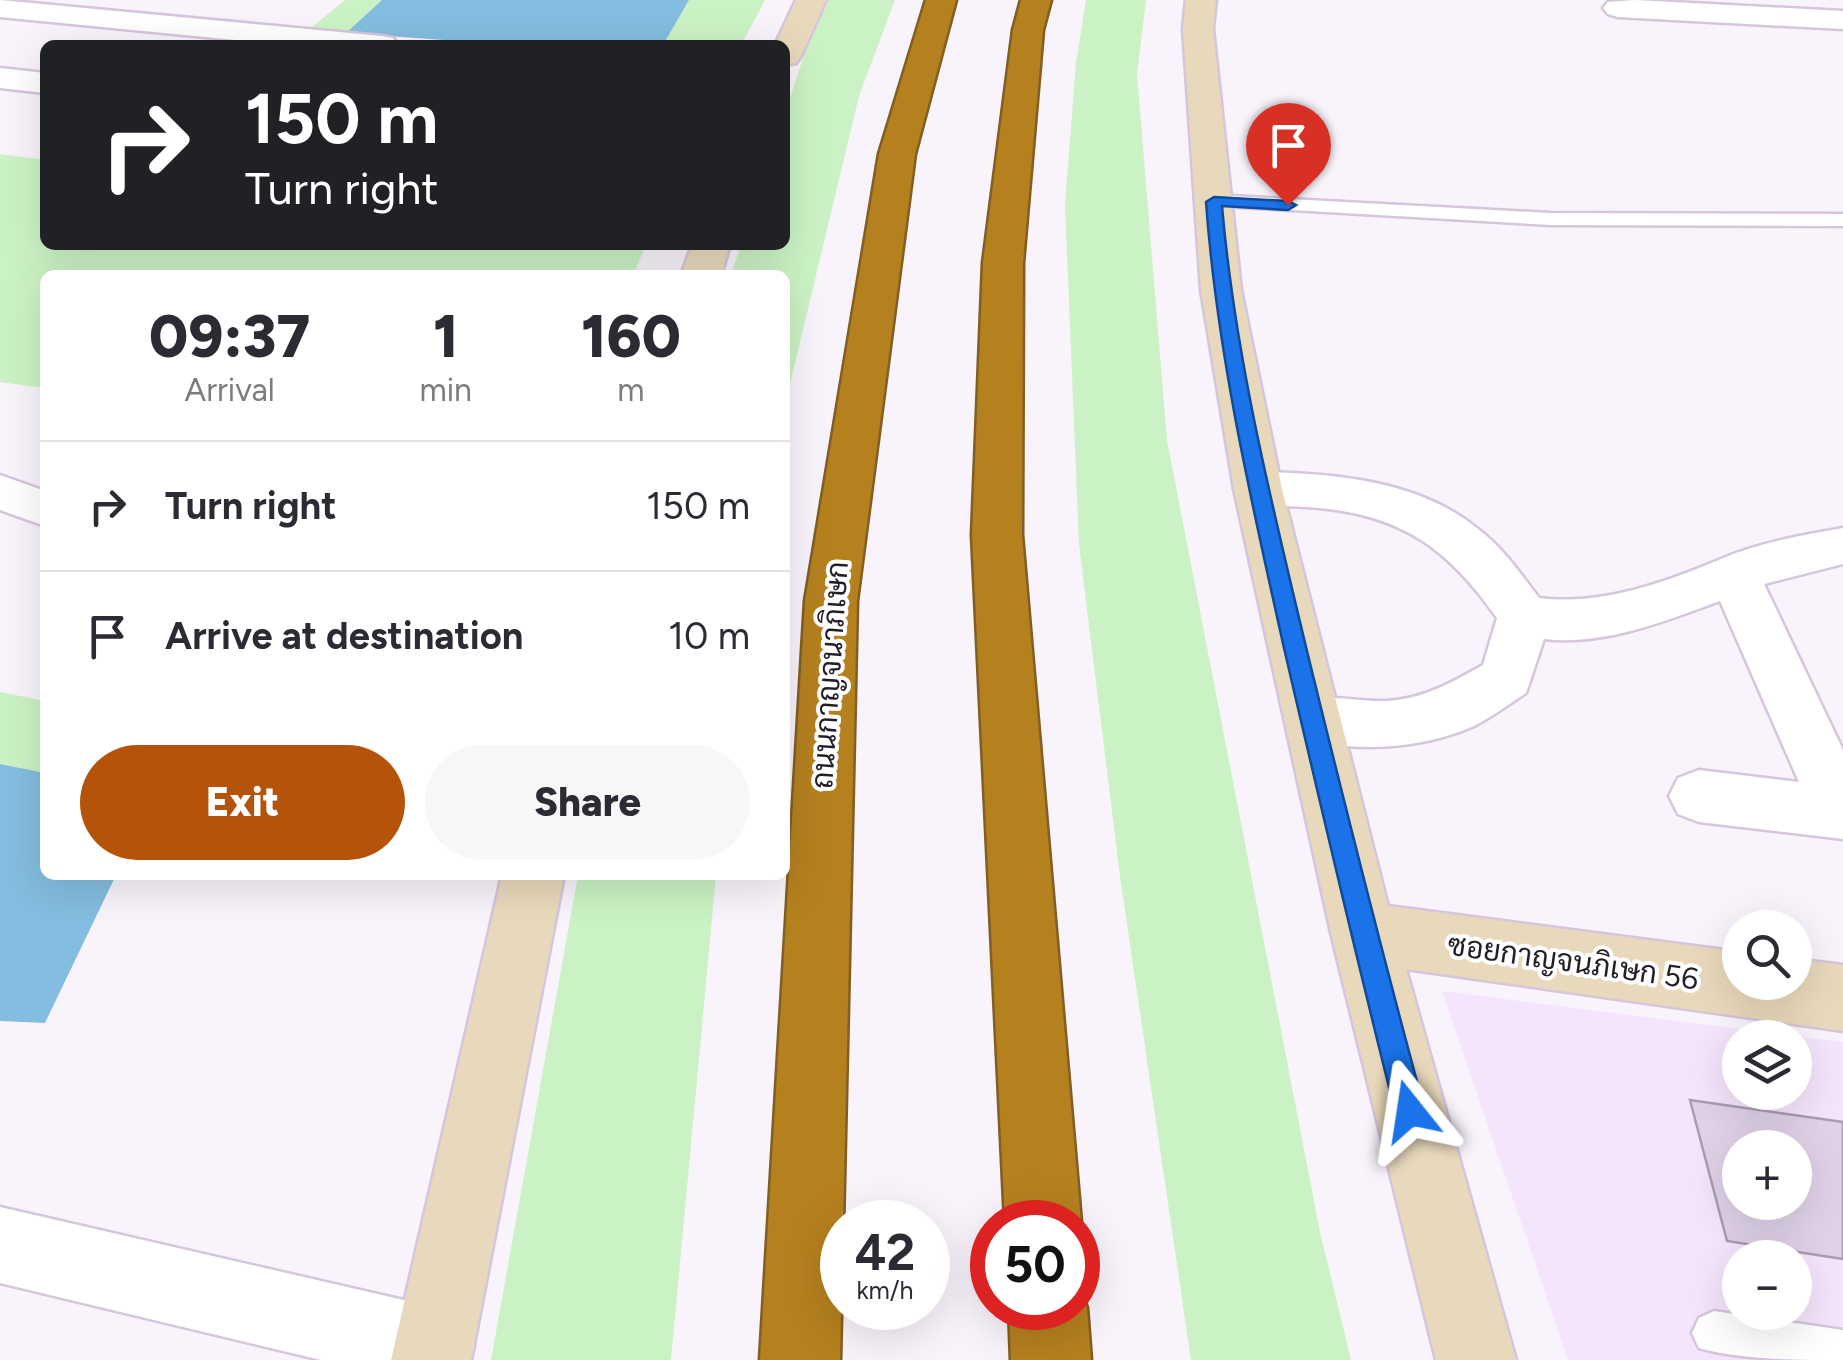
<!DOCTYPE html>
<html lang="en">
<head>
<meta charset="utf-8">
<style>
	body { margin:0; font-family:Figtree,Sarabun,sans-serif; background:#f7f7f7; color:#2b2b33; height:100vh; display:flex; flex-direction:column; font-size:38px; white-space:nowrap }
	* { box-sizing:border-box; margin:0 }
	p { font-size:32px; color:#7c7c81 }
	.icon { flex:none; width:55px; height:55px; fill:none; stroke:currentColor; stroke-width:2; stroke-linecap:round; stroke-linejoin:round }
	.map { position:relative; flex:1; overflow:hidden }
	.side { position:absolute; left:40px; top:270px; width:750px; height:610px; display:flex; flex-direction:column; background:#fff; border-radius:15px; box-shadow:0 10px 40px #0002 }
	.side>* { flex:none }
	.top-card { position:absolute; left:40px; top:40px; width:750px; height:210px; border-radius:15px; box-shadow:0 10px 40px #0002; background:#202124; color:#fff; overflow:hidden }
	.fabs { position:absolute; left:1722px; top:910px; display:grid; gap:20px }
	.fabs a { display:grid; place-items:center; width:90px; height:90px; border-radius:50%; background:#fff; box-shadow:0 10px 40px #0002; font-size:50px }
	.speed { position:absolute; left:820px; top:1200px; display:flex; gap:20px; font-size:50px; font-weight:700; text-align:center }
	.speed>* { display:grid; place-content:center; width:130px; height:130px; border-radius:50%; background:#fff; box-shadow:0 10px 40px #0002; line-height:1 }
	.speed small { font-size:25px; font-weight:400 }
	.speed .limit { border:15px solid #d22; background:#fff; color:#111 }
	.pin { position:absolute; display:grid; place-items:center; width:85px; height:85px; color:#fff; margin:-102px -42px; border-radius:50% 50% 50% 0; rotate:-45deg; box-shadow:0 0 10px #0007 }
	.pin .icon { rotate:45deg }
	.me { position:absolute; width:110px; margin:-55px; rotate:345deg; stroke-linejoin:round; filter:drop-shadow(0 0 8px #0008) }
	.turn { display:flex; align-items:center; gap:35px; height:210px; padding:0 40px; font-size:45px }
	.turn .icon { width:130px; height:130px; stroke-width:2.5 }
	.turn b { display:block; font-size:70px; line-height:85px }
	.eta { display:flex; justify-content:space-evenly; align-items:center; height:170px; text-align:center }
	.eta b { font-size:60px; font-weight:800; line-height:70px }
	.button { display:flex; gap:20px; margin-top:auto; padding:20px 40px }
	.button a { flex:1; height:115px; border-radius:60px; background:#b45309; color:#fff; font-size:40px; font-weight:800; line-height:115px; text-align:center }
	.button a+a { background:#f7f7f7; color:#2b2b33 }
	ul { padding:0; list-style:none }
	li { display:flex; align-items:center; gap:30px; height:130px; padding:0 40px; border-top:2px solid #e1e1e2 }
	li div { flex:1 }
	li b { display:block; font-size:38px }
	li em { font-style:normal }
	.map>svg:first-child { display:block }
</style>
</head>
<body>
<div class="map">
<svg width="1843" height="1360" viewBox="0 0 1843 1360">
	<rect width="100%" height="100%" fill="#f9f3fc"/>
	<path fill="#f5e5fc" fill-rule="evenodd" d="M 1442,991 L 1843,1042 L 1843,1360 L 1568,1360 ZM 1740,1038 L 1795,1038 L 1795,1092 L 1740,1092 ZM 1740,1148 L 1795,1148 L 1795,1202 L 1740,1202 ZM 1740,1258 L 1795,1258 L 1795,1312 L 1740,1312 Z"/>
	<path fill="#cbf2c4" d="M 345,0 L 382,0 L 346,33 L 307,31 Z
		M 689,0 L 765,0 L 741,45 L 663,45 Z
		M 829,0 L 895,0 L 859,96 L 785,405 L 785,275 L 731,275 L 741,245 L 785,245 L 785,113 L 808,43 Z
		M 1086,0 L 1146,0 L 1137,74 L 1167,440 L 1320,1232 L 1351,1360 L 1191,1360 L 1120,876 L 1079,544 L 1065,205 L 1076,63 Z
		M 0,154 L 45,160 L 45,245 L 646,245 L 633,275 L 45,275 L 45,388 L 0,382 Z
		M 0,692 L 45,701 L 45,773 L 0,764 Z
		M 578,875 L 716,875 L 671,1360 L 491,1360 Z"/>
	<path fill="#84bddf" d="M 382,0 L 689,0 L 663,45 L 515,45 L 346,33 Z
		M 0,764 L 45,773 L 45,875 L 116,875 L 45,1023 L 0,1021 Z"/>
	<path fill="#e0d1e7" stroke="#aa9cb1" stroke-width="2.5" fill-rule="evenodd" d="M 1690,1100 L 1843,1122 L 1843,1259 L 1727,1241 ZM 1740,1148 L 1795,1148 L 1795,1202 L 1740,1202 Z"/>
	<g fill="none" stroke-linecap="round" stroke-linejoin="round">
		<defs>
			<path id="service" d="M 1213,195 L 1550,213 L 1843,214 L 1843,226 L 1550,225 L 1206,205 L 1206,197 Z
				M 1714,1311 L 1843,1330 L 1843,1360 C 1796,1360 1743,1360 1699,1348 L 1692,1333 L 1699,1318 Z"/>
			<path id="minor" d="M 0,0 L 382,36 L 393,38 L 398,45 L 287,45 L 0,17 Z
				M 1635,0 L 1843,11 L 1843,29 L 1618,17 L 1608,14 L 1603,8 L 1608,2 Z
				M 0,68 L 45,73 L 45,93 L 0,88 Z
				M 1258,472 C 1332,473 1419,480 1478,529 C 1503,548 1520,573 1539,598 C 1601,606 1666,582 1721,559 C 1758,543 1803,535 1843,528 L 1843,564 L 1764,584 L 1843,750 L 1843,839 L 1699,822 L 1678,814 L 1669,796 L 1678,778 L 1699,770 L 1799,782 L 1720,601 C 1665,621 1604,646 1544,639 L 1526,693 C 1509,704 1492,717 1474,726 C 1420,750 1348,754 1292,735 L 1284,719 L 1292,703 C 1324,692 1354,702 1387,701 C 1423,699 1453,682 1483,665 L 1497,618 C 1449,550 1404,516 1319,508 C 1293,505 1266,508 1241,501 L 1234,489 L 1241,477 Z
				M 0,475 L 45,491 L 45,526 L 0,510 Z
				M 0,1207 L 434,1307 L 462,1319 L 474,1347 L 469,1360 L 321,1360 L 0,1283 Z"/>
			<path id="secondary" d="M 796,0 L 826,0 L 801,56 L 796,63 L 785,65 L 785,45 L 775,45 Z
				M 1186,0 L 1216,0 L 1213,29 L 1241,290 L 1282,489 L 1388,906 L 1740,952 L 1740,982 L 1795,982 L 1795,959 L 1843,965 L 1843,1031 L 1406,969 L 1516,1360 L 1436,1360 L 1331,933 L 1234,489 L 1201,290 L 1183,29 Z
				M 692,245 L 730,245 L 721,275 L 681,275 Z
				M 502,875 L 564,875 L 471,1360 L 391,1360 Z"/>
			<path id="motorway" d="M 926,0 L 956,0 L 915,154 L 857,601 L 840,1360 L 760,1360 L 805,601 L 879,154 Z
				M 1021,0 L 1051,0 L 1043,30 L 1023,263 L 1022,535 L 1081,1222 L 1078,1230 L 1078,1222 L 1005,1222 L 972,535 L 983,263 L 1013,30 Z
				M 1078,1284 L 1087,1308 L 1091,1360 L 1011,1360 L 1009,1308 L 1078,1308 Z"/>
		</defs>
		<use href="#service" stroke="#d5c6dc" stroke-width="5"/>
		<use href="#minor" stroke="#d5c6dc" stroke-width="5"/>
		<use href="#secondary" stroke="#d5c6dc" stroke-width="5"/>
		<use href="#motorway" stroke="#825e22" stroke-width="5"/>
		<use href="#service" fill="#fff" fill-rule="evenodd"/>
		<use href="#minor" fill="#fff" fill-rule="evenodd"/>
		<use href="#secondary" fill="#e9d9bc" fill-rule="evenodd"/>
		<use href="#motorway" fill="#b5811f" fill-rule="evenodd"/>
	</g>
	<path fill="#1a73e8" stroke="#114b97" stroke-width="2.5" d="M 1214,197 L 1288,201 L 1296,205 L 1288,210 L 1222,206 C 1235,356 1271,501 1306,647 C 1344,802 1383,957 1425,1111 L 1420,1121 L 1410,1126 L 1400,1121 L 1395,1111 C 1356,957 1320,803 1284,648 C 1251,500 1217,353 1206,202 Z"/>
	<g text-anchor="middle" stroke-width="8" stroke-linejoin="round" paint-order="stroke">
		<g font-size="30" fill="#241e27" stroke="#fff">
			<text transform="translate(830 675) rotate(-86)" y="10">ถนนกาญจนาภิเษก</text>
			<text transform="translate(1573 962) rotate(8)" y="10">ซอยกาญจนภิเษก 56</text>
		</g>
	</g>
</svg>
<div class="fabs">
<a><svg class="icon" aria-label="search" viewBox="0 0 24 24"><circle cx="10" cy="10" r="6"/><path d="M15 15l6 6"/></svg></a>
<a><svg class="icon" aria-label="layers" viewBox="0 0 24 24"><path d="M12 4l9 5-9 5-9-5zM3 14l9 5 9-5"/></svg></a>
<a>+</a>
<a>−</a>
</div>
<div class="speed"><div>42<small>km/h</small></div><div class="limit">50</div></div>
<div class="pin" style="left:1288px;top:205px;background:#d93025"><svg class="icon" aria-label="arrive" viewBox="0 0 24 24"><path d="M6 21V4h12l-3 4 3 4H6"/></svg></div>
<svg class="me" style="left:1410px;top:1111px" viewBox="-20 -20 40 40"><path d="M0-17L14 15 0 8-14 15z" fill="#1a73e8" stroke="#fff" stroke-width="4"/></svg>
<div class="top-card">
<div class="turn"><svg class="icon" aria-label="right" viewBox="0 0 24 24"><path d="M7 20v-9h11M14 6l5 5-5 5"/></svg><div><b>150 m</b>Turn right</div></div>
</div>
<section class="side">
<div class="eta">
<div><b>09:37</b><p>Arrival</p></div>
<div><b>1</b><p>min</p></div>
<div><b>160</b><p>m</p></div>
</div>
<ul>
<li><svg class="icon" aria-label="right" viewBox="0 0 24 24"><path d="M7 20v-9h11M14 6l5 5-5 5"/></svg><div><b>Turn right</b></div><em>150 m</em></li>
<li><svg class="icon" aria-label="arrive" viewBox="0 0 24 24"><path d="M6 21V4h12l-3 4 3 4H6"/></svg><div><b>Arrive at destination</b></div><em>10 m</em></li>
</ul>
<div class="button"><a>Exit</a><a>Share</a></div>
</section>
</div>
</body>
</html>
